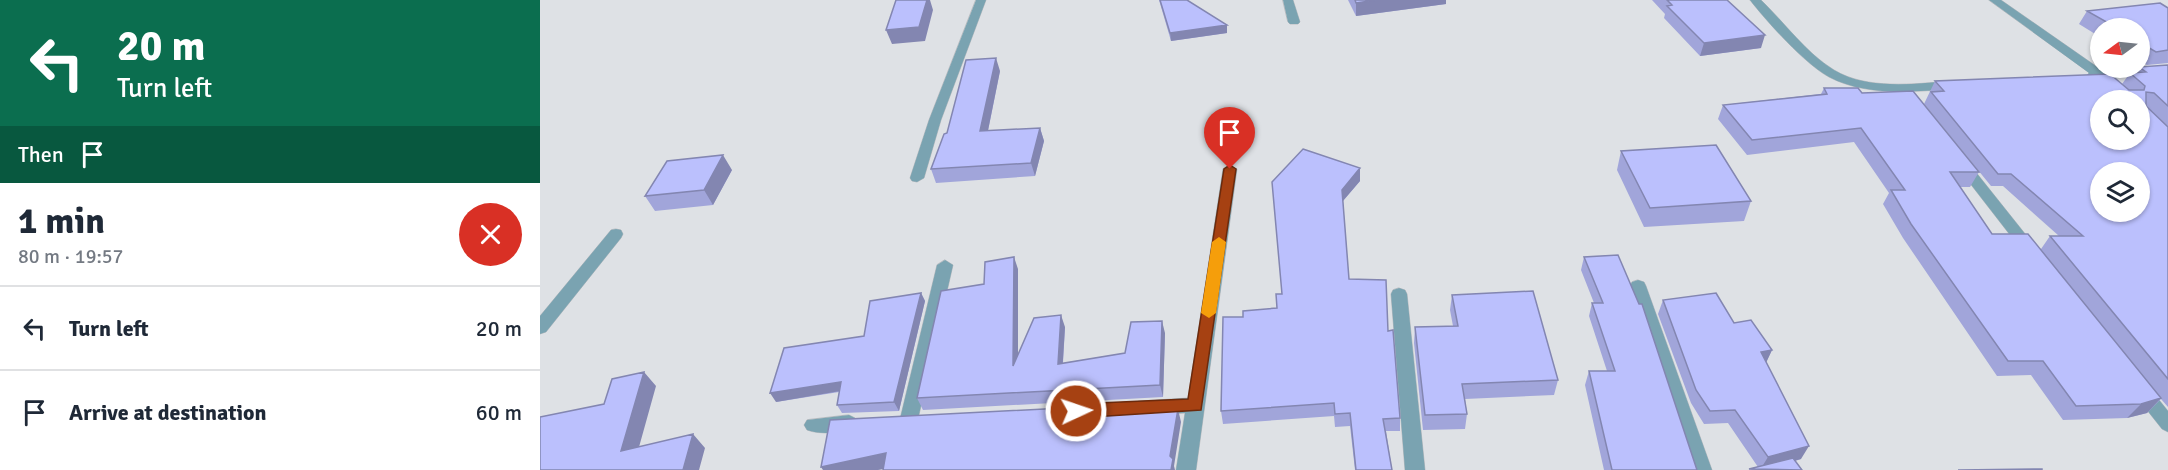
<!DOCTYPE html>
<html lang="en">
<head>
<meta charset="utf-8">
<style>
	body { margin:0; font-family:Signika,sans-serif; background:#f6f6f7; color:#1f2937; height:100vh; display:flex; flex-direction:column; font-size:22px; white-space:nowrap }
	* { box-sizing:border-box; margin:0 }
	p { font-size:20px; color:#747a83 }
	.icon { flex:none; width:33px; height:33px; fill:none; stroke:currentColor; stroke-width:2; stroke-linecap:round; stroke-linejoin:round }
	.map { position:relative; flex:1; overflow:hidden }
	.drawer { display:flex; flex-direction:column; background:#fff; width:540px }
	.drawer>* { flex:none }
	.hud { background:#0b6e4f; color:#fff; overflow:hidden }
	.needle { width:39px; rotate:255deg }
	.controls { position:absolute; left:1550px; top:18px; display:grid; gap:12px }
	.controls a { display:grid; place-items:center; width:60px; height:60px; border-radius:50%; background:#fff; box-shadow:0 2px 4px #0004; font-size:30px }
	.pin { position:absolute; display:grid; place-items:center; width:51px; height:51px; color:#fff; margin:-62px -26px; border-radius:50% 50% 50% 0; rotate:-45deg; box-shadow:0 0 6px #0007 }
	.pin .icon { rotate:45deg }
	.me { position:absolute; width:66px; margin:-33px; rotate:87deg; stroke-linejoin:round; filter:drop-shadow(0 0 4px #0008) }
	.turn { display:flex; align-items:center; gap:21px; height:126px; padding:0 18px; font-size:27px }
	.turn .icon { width:78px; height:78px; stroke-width:2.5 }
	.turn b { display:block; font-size:42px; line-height:51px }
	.then { display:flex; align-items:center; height:57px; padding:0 18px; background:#0003; gap:12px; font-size:22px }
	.round { display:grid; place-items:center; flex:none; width:63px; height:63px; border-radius:32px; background:#f6f6f7 }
	.overview { display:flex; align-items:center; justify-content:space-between; height:102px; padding:0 18px }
	h1 { font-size:36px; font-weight:700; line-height:45px }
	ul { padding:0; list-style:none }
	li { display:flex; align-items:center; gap:18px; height:84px; padding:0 18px; border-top:2px solid #e0e1e3 }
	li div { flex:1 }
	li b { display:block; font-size:22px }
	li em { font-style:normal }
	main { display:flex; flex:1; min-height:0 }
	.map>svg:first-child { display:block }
</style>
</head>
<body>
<main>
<section class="drawer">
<div class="hud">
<div class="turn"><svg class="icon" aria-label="left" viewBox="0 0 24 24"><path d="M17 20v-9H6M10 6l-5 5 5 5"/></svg><div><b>20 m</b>Turn left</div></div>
<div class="then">Then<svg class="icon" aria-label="arrive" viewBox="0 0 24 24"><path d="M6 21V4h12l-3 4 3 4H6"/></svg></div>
</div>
<div class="overview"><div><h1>1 min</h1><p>80 m · 19:57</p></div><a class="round" style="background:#d93025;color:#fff"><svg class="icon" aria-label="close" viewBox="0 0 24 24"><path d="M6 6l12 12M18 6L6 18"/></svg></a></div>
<ul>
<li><svg class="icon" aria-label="left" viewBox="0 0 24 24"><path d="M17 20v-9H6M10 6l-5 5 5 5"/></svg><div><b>Turn left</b></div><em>20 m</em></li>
<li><svg class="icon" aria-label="arrive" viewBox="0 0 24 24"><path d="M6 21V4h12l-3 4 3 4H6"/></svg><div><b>Arrive at destination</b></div><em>60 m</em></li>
</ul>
</section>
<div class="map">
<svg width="1628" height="470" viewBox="0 0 1628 470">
	<rect width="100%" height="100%" fill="#dee1e5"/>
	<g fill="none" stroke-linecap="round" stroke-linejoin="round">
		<defs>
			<path id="service" d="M 743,0 L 753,0 L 760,22 L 758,24 L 750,24 L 748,22 Z"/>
			<path id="minor" d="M 436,0 L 446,0 L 401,120 L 384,178 L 377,182 L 372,181 L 370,178 L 389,120 Z
				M 1210,0 L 1221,0 C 1245,23 1266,53 1294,70 C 1327,90 1374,84 1411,81 L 1417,85 L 1411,89 C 1371,92 1325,96 1289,77 C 1265,64 1227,22 1210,0 Z
				M 1449,0 L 1461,0 L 1563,71 L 1628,66 L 1628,74 L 1571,78 L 1595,100 L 1582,100 L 1558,79 L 1548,79 L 1546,76 L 1549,73 Z
				M 1422,160 L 1427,161 L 1494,245 L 1497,249 L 1494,253 L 1484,253 L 1415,164 Z
				M 690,165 L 697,169 L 656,470 L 636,470 L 645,413 L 599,415 L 593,413 L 590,408 L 593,403 L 599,401 L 648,398 L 683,169 Z
				M 76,229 L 81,230 L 83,234 L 81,238 L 6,332 L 0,334 L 0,316 L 71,230 Z
				M 405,260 L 413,265 L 378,419 L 375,424 L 369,427 L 363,424 L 360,419 L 397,265 Z
				M 1098,280 L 1104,282 L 1106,286 L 1172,470 L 1152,470 L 1090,286 L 1092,282 Z
				M 859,288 L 865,290 L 867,294 L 885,470 L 865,470 L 851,294 L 853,290 Z
				M 1601,383 L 1607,385 L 1628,411 L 1628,432 L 1622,429 L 1595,395 L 1592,390 L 1595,385 Z
				M 309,415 L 315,418 L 318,423 L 315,428 C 302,433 280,435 267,430 L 264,425 L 267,420 Z"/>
		</defs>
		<use href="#service" stroke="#bbbdc1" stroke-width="1"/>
		<use href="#minor" stroke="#bbbdc1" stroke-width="1"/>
		<use href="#service" fill="#7aa3b1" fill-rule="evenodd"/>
		<use href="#minor" fill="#7aa3b1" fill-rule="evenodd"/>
	</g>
	<path fill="#a1a5da" d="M 619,0 L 647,0 L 687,33 L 631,41 Z
		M 808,0 L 906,0 L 906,4 L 816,16 Z
		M 1112,0 L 1187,0 L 1221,48 L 1160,56 L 1124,18 L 1125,14 Z
		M 1628,8 L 1628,63 L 1607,65 L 1599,61 L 1599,28 L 1560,28 L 1560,37 L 1539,24 L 1547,11 Z
		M 1628,65 L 1628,407 L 1621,399 L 1607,413 L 1587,418 L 1523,420 L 1491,375 L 1457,376 L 1363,238 L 1343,204 L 1349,193 L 1314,142 L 1207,155 L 1178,119 L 1183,105 L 1281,94 L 1284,88 L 1322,93 L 1439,172 L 1430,187 L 1420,187 L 1452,234 L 1501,249 L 1510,236 L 1519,236 L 1463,186 L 1451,186 L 1384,104 L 1395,81 L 1582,84 L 1590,73 L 1595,72 L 1598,68 Z
		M 460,71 L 448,131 L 500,128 L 504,141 L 495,176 L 396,183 L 391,169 L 407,133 Z
		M 763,149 L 820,181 L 803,201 L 809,279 L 848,331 L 860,418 L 860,431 L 846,431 L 852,470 L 815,470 L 810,426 L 795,427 L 794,416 L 683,424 L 681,411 L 703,317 L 737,308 L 742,294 Z
		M 1081,151 L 1211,201 L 1204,221 L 1104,227 L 1077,170 Z
		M 192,170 L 173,205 L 115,211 L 105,196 Z
		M 1044,257 L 1157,470 L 1064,470 L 1045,385 L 1049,371 L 1067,371 L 1049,316 L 1052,303 L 1054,303 L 1041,270 Z
		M 478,269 L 478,355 L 525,327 L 523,363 L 585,353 L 625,333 L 623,397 L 383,410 L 377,398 L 444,284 Z
		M 381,293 L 385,301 L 359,411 L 302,413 L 297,405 L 299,392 L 236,402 Z
		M 912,295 L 1018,380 L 1014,395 L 925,399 L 927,414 L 925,429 L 883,430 L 874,343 L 875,327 L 913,326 L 910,310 Z
		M 1123,300 L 1194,323 L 1232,350 L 1226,362 L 1261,459 L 1255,461 L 1262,470 L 1209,470 L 1218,467 L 1188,423 L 1164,424 L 1151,403 L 1118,314 Z"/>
	<path fill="#8386b1" d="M 387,0 L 390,0 L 393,10 L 385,41 L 352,44 L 346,30 Z
		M 836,0 L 906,0 L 906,4 L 816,16 L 816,3 Z
		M 687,25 L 687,33 L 631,41 L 630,33 Z
		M 1225,35 L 1221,48 L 1160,56 L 1164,43 Z
		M 456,58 L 460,71 L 445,145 L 440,131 Z
		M 500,128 L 504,141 L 495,176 L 491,163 Z
		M 183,155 L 192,170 L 173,205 L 164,190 Z
		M 820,168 L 820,181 L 802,202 L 802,190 Z
		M 474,257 L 478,269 L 478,378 L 473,366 Z
		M 381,293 L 385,301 L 359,411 L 354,402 Z
		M 521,315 L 525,327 L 522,375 L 518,364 Z
		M 622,321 L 625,333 L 623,397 L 620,385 Z
		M 1232,350 L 1226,363 L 1221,352 Z
		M 104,372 L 116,386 L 94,465 L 81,451 Z
		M 301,382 L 306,390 L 236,402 L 230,393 Z
		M 1621,398 L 1607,413 L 1587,418 L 1601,404 Z
		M 638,409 L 641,422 L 634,466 L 635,470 L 631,470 L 630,456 Z
		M 153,434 L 165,448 L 159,470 L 143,470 Z
		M 1269,446 L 1261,459 L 1220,470 L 1228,457 Z
		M 346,453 L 355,467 L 338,470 L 283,470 L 281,467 Z"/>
	<path fill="#bbc0fd" stroke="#8386b1" stroke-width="1.5" fill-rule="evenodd" d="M 356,0 L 387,0 L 379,27 L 346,30 Z
		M 620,0 L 647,0 L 687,25 L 630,33 Z
		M 815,0 L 836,0 L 816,3 Z
		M 1127,0 L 1187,0 L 1225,35 L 1164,43 L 1127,6 L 1132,5 Z
		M 1620,3 L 1628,8 L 1628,50 L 1616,52 L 1599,42 L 1599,28 L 1577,28 L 1547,11 Z
		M 456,58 L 440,131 L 500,128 L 491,163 L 391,169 L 404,134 L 407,133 L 426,60 Z
		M 1628,65 L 1628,106 L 1614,93 L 1606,92 L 1606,106 L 1628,127 L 1628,379 L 1510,236 L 1543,236 L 1471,174 L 1458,174 L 1391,92 L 1404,91 L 1395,81 L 1570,74 L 1589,90 L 1604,90 L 1605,86 L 1590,73 L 1606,72 L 1599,67 ZM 1560,100 L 1599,100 L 1599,140 L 1560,140 ZM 1560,172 L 1599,172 L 1599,212 L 1560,212 Z
		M 1284,88 L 1318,88 L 1322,93 L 1373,91 L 1439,172 L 1410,172 L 1452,234 L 1488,234 L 1621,398 L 1601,404 L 1536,406 L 1503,361 L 1468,361 L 1371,224 L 1351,190 L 1365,190 L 1321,128 L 1212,140 L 1183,105 L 1287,94 Z
		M 1176,145 L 1211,201 L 1110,208 L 1081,151 Z
		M 763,149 L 820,168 L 802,190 L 809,279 L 846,280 L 848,331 L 853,330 L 860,418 L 843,419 L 852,470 L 816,470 L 810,413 L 795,414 L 794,403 L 681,411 L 683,317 L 703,317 L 703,311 L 737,308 L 736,294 L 742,294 L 732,182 Z
		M 183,155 L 164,190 L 105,196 L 127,161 Z
		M 1078,255 L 1099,304 L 1102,304 L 1157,470 L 1072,470 L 1049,371 L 1075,371 L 1052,303 L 1063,303 L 1044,257 Z
		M 474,257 L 473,366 L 494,318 L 521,315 L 518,364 L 585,353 L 591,322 L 622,321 L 620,385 L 377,398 L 401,291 L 444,284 L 445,262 Z
		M 993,291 L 1018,380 L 922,384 L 927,414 L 885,415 L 875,327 L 918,326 L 912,295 Z
		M 381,293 L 354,402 L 297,405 L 301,382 L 230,393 L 244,348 L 324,336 L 330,301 Z
		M 1176,293 L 1194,323 L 1211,320 L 1232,350 L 1221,352 L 1269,446 L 1228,457 L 1195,410 L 1170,411 L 1156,390 L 1123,300 Z
		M 104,372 L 81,451 L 153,434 L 143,470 L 0,470 L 0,417 L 64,404 L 72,379 Z
		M 619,403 L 618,409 L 638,409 L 630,456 L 633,459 L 631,470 L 343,470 L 346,453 L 281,467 L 290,420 Z
		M 1253,458 L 1262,470 L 1209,469 Z
		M 1502,469 L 1502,470 L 1418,470 Z"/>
	<path fill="#a64112" stroke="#6c2a0c" stroke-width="1.5" d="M 690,165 L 696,169 L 661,410 L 536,418 L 530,416 L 528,411 L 530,406 L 536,404 L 648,399 L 684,169 Z"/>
	<path fill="#f59e0b" d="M 679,237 L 686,242 L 676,313 L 669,318 L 661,313 L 672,242 Z"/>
</svg>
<div class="controls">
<a><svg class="needle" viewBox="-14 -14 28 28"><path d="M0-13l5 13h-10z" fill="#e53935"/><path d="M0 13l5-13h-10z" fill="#747a83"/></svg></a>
<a><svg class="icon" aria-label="search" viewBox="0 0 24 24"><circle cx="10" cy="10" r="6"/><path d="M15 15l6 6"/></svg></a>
<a><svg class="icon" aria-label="layers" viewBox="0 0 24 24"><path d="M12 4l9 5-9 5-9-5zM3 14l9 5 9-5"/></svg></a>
</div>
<div class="pin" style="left:690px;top:169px;background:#d93025"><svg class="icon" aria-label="arrive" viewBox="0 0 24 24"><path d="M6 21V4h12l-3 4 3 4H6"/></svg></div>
<svg class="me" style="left:536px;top:411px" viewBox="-20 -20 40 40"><circle r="17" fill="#a64112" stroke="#fff" stroke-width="3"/><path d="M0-11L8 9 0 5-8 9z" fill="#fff"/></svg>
</div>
</main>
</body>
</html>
